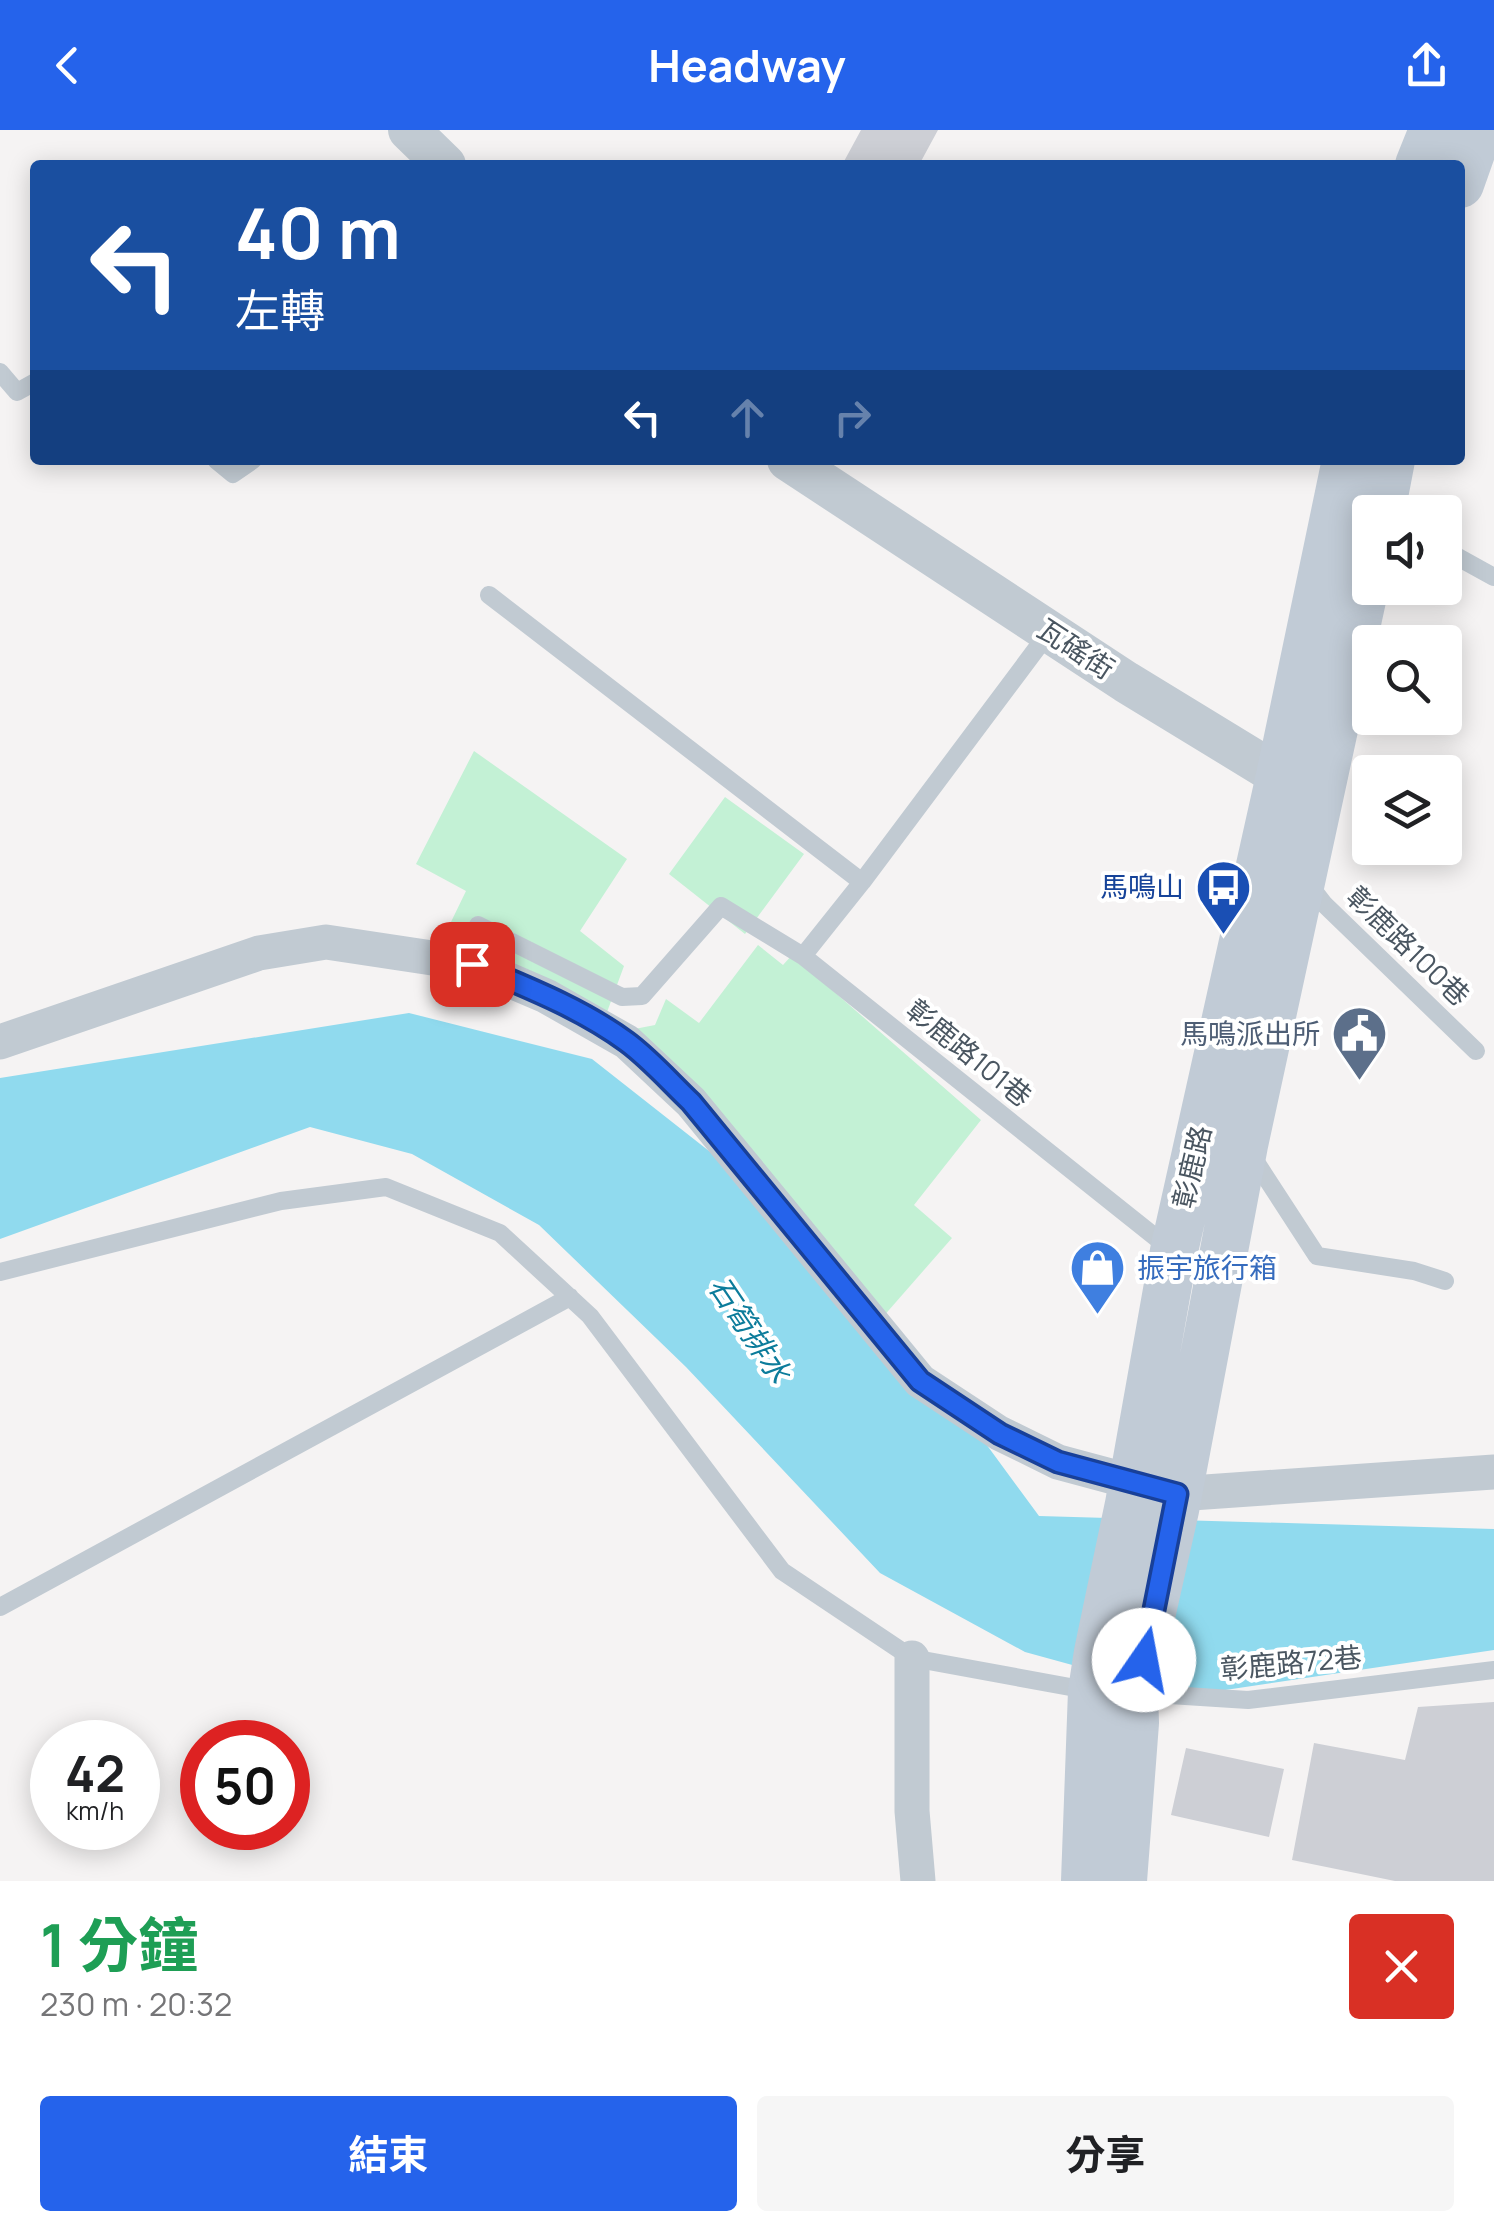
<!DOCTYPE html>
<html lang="zh-TW">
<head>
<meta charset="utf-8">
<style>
	body { margin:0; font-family:Manrope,"Noto Sans TC",sans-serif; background:#f6f6f6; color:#202124; height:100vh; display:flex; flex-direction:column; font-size:38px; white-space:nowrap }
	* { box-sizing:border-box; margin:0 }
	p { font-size:32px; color:#757577 }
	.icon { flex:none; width:55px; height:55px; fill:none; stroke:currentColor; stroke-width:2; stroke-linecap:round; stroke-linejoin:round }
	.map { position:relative; height:1751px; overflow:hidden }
	.sheet { display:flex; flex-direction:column; background:#fff; flex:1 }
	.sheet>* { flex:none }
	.hud { position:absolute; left:30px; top:30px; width:1435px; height:305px; border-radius:10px; box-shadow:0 5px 25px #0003; background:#1a4fa0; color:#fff; overflow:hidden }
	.buttons { position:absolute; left:1352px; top:365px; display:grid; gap:20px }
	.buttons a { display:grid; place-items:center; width:110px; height:110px; border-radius:10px; background:#fff; box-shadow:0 5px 25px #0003; font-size:50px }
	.speed { position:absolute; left:30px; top:1590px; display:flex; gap:20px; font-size:50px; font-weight:700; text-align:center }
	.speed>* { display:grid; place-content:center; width:130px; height:130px; border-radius:50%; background:#fff; box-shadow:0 5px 25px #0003; line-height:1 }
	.speed small { font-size:25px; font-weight:400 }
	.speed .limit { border:15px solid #d22; background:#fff; color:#111 }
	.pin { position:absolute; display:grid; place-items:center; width:85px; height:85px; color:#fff; margin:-42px; border-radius:20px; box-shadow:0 5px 15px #0006 }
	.me { position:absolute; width:110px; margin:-55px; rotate:12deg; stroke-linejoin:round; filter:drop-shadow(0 0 8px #0008) }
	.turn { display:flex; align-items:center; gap:35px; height:210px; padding:0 40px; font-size:45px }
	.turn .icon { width:130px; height:130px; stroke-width:2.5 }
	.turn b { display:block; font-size:70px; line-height:85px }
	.lanes { display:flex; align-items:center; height:95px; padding:0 40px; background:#0003; justify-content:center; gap:50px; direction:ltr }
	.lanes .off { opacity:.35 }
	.round { display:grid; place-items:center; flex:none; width:105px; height:105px; border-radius:10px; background:#f6f6f6 }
	.overview { display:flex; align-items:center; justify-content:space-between; height:170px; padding:0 40px }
	h1 { font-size:60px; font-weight:700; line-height:75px; color:#1e9e55 }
	.primary-button { display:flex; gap:20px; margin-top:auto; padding:20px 40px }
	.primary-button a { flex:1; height:115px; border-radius:10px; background:#2563eb; color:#fff; font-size:40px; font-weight:700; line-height:115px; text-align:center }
	.primary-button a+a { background:#f6f6f6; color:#202124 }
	header { display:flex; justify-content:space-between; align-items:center; height:130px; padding:0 40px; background:#2563eb; color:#fff; font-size:45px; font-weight:700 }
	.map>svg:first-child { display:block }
</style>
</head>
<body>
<header><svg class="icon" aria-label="back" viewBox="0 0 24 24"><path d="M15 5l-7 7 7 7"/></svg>Headway<svg class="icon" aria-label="share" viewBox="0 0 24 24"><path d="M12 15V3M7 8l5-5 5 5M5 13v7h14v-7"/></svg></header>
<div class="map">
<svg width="1494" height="1751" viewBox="0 0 1494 1751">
	<rect width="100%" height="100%" fill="#f5f3f3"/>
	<path fill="#c3f1d5" d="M 474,621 L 627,729 L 580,801 L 624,836 L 603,893 L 532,856 L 450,794 L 466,761 L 416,734 Z
		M 725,667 L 804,724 L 745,804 L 669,744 Z
		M 758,815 L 783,835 L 792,825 L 981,990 L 914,1075 L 952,1108 L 875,1196 L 614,903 L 655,895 L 666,869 L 699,893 Z"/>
	<path fill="#90daee" d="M 409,883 L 592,929 L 765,1065 L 978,1303 L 1039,1386 L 1494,1399 L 1494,1520 L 1185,1566 L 1025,1522 L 880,1443 L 686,1237 L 539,1095 L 412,1024 L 310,997 L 0,1109 L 0,948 Z"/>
	<path fill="#cdcfd5" d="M 861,0 L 938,0 L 919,35 L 842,35 Z
		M 1494,1572 L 1494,1751 L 1395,1751 L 1292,1730 L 1314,1613 L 1405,1630 L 1418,1577 Z
		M 1186,1618 L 1284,1639 L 1269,1707 L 1171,1685 Z"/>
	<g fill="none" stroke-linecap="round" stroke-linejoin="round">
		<path stroke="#c1cad2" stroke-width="18" d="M 0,242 L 17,262 L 35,252
			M 216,330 L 233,344 L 253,330
			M 1445,420 L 1494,447
			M 489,465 L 862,752 L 1049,502
			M 862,752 L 803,826 L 1169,1118
			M 1307,752 L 1324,774 L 1476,921
			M 478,795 L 622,867 L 642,866 L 721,776 L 803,826
			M 1252,1026 L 1317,1126 L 1414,1141 L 1445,1151
			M 0,1142 L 281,1071 L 386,1057 L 500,1103 L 590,1186 L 782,1441 L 912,1528 L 1092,1561
			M 0,1477 L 570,1167
			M 1138,1563 L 1248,1570 L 1494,1540"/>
		<path stroke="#c1cad2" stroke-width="35" d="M 0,912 L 259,823 L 326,812 L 472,834 L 546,866 L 627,912 L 691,972 L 920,1251 L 999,1303 L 1058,1332 L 1177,1364 L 1494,1342
			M 912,1528 L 912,1681 L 918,1751"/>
		<path stroke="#c1cad2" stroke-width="42" d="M 409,0 L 445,35
			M 788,330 L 1126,552 L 1280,646 L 1287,675"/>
		<path stroke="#c1cbd6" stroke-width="48" d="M 1419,35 L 1433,0
			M 1460,54 L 1479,0
			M 1381,382 L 1391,330
			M 1085,1751 L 1092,1561 L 1098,1522 L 1129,1374 L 1174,1121 L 1280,646 L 1346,330
			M 1123,1751 L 1135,1593 L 1134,1562 L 1175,1380 L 1244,1015 L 1370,433"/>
	</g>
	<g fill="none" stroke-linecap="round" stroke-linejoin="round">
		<defs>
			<path id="route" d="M 472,834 C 524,856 581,878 627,912 C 650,929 670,952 691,972 L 920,1251 L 1000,1304 L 1058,1332 L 1177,1364 L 1144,1530"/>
		</defs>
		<use href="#route" stroke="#184099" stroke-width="25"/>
		<use href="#route" stroke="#2563eb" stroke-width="18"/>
	</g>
	<defs>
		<symbol id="bus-pin" viewBox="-11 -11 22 30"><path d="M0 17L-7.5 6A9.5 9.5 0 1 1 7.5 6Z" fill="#1a4fb4" stroke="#fff"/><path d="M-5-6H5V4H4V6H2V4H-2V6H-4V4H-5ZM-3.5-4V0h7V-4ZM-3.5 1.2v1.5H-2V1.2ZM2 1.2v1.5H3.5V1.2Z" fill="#fff"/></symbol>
		<symbol id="civic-pin" viewBox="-11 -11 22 30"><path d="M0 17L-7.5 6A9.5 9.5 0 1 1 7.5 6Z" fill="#5c6f8a" stroke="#fff"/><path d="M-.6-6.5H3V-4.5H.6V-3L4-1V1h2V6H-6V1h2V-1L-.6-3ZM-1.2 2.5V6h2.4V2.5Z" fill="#fff"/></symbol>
		<symbol id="shop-pin" viewBox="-11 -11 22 30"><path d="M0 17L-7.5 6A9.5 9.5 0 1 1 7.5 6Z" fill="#3f7fe0" stroke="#fff"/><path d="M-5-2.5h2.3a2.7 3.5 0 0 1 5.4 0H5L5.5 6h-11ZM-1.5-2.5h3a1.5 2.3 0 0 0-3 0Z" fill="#fff"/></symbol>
	</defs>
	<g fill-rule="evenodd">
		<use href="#bus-pin" x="1192" y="726" width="63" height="86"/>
		<use href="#civic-pin" x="1328" y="872" width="63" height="86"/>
		<use href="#shop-pin" x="1066" y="1106" width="63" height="86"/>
	</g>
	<g text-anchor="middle" stroke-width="8" stroke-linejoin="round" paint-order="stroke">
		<g font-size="28" fill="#4a5661" stroke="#fff">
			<text transform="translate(1076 519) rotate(33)" y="10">瓦磘街</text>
			<text transform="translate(1408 816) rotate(44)" y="10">彰鹿路100巷</text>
			<text transform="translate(969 923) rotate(39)" y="10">彰鹿路101巷</text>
			<text transform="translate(1192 1037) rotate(-77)" y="10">彰鹿路</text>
			<text transform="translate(1291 1533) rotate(-5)" y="10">彰鹿路72巷</text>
		</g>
		<g font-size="28" fill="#164399" stroke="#fff" text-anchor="end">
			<text x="1184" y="767">馬鳴山</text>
		</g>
		<g font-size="28" fill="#4e5e75" stroke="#fff" text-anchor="end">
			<text x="1320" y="914">馬鳴派出所</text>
		</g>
		<g font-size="28" fill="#366cbe" stroke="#fff" text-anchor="start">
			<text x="1137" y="1148">振宇旅行箱</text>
		</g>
		<g font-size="30" font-style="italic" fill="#0c7c9b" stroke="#fff">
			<text transform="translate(749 1200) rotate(56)" y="10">石筍排水</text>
		</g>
	</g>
</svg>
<div class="buttons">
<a><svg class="icon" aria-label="sound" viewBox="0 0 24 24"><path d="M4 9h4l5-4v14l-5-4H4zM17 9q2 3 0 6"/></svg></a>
<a><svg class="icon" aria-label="search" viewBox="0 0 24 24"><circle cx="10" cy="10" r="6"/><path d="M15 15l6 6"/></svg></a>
<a><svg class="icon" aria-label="layers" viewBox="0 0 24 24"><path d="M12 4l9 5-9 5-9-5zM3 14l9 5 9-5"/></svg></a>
</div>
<div class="speed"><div>42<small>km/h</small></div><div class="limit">50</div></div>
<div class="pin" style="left:472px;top:834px;background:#d93025"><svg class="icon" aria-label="arrive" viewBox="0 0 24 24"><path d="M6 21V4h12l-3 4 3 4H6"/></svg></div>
<svg class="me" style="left:1144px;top:1530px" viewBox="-20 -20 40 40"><circle r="19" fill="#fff"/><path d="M0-13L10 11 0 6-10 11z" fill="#2563eb"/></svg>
<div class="hud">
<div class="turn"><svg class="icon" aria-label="left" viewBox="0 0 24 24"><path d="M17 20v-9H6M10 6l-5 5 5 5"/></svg><div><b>40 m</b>左轉</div></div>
<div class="lanes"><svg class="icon" aria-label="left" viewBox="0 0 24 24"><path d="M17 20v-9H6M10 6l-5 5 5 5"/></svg><svg class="icon off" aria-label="ahead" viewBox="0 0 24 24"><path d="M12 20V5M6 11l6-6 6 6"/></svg><svg class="icon off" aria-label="right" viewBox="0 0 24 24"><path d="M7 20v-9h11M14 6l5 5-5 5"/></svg></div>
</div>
</div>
<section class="sheet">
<div class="overview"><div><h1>1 分鐘</h1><p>230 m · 20:32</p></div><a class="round" style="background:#d93025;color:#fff"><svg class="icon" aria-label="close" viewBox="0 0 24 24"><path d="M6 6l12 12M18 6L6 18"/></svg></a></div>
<div class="primary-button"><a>結束</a><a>分享</a></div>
</section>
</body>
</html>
